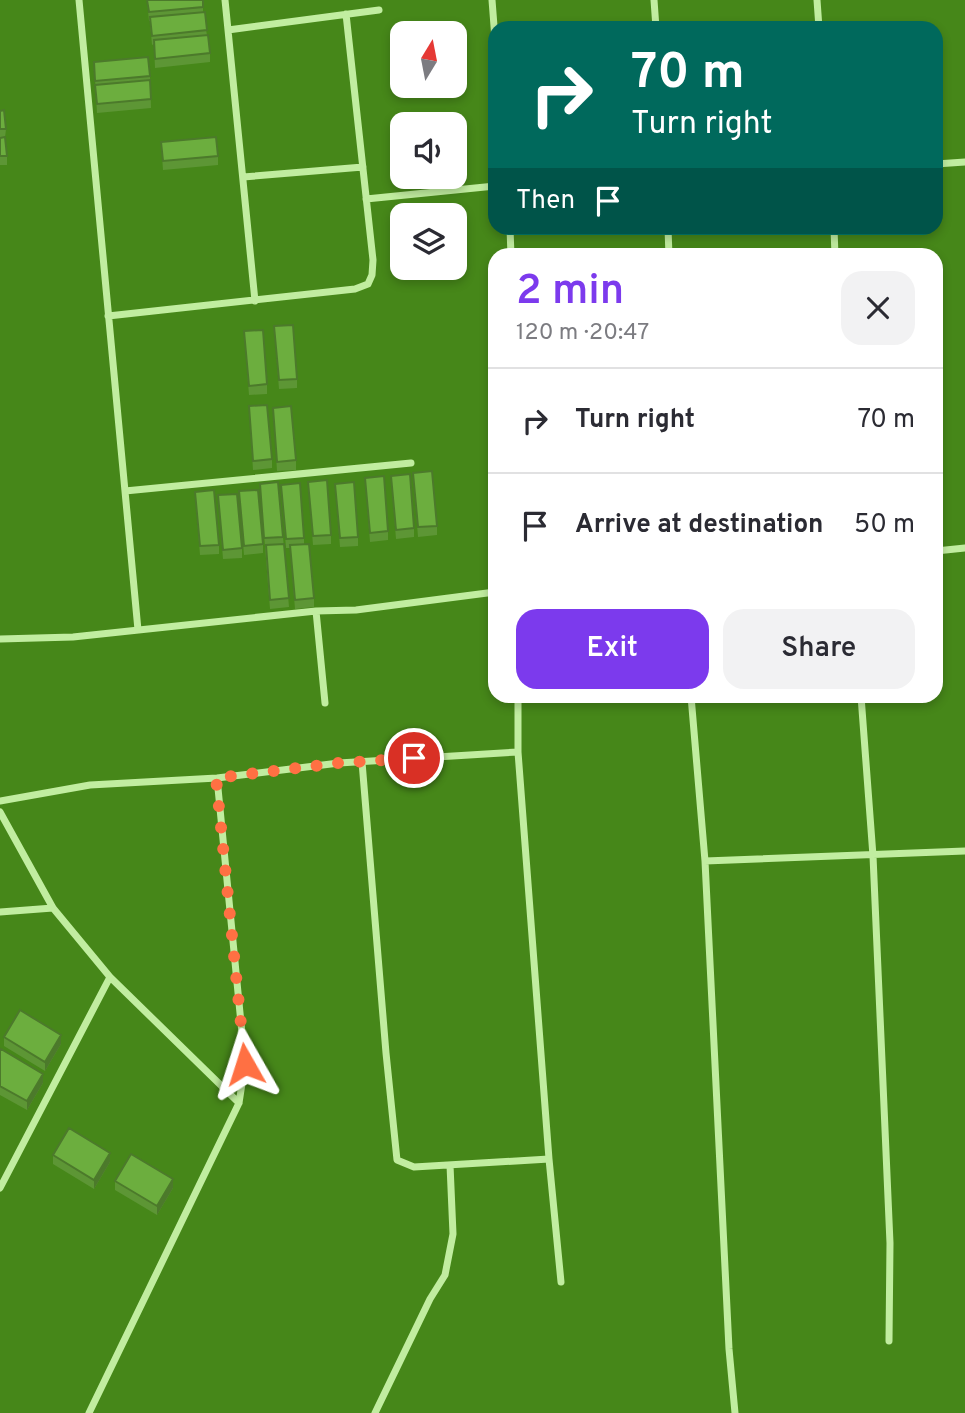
<!DOCTYPE html>
<html lang="en">
<head>
<meta charset="utf-8">
<style>
	body { margin:0; font-family:Overpass,sans-serif; background:#f2f2f3; color:#2b2b33; height:100vh; display:flex; flex-direction:column; font-size:26px; white-space:nowrap }
	* { box-sizing:border-box; margin:0 }
	p { font-size:23px; color:#7c7c81 }
	.icon { flex:none; width:38px; height:38px; fill:none; stroke:currentColor; stroke-width:2; stroke-linecap:round; stroke-linejoin:round }
	.map { position:relative; flex:1; overflow:hidden }
	.drawer { position:absolute; left:488px; top:248px; width:455px; height:455px; display:flex; flex-direction:column; background:#fff; border-radius:21px; box-shadow:0 4px 10px #0003 }
	.drawer>* { flex:none }
	.hud { position:absolute; left:488px; top:21px; width:455px; height:214px; border-radius:21px; box-shadow:0 4px 10px #0003; background:#00695c; color:#fff; overflow:hidden }
	.needle { width:46px; rotate:10deg }
	.buttons { position:absolute; left:390px; top:21px; display:grid; gap:14px }
	.buttons a { display:grid; place-items:center; width:77px; height:77px; border-radius:14px; background:#fff; box-shadow:0 4px 10px #0003; font-size:35px }
	.pin { position:absolute; display:grid; place-items:center; width:60px; height:60px; color:#fff; margin:-30px; border:4px solid #fff; border-radius:50%; box-shadow:0 2px 7px #0007 }
	.me { position:absolute; width:77px; margin:-38px; rotate:354deg; stroke-linejoin:round; filter:drop-shadow(0 0 5px #0008) }
	.turn { display:flex; align-items:center; gap:24px; height:147px; padding:0 28px; font-size:32px }
	.turn .icon { width:91px; height:91px; stroke-width:2.5 }
	.turn b { display:block; font-size:49px; line-height:60px }
	.then { display:flex; align-items:center; height:66px; padding:0 28px; background:#0003; gap:14px; font-size:26px }
	.round { display:grid; place-items:center; flex:none; width:74px; height:74px; border-radius:21px; background:#f2f2f3 }
	.head { display:flex; align-items:center; justify-content:space-between; height:119px; padding:0 28px }
	h1 { font-size:42px; font-weight:600; line-height:52px; color:#7c3aed }
	.primary-button { display:flex; gap:14px; margin-top:auto; padding:14px 28px }
	.primary-button a { flex:1; height:80px; border-radius:21px; background:#7c3aed; color:#fff; font-size:28px; font-weight:600; line-height:80px; text-align:center }
	.primary-button a+a { background:#f2f2f3; color:#2b2b33 }
	ul { padding:0; list-style:none }
	li { display:flex; align-items:center; gap:21px; height:105px; padding:0 28px; border-top:2px solid #e1e1e2 }
	li div { flex:1 }
	li b { display:block; font-size:26px }
	li em { font-style:normal }
	.map>svg:first-child { display:block }
</style>
</head>
<body>
<div class="map">
<svg width="965" height="1413" viewBox="0 0 965 1413">
	<rect width="100%" height="100%" fill="#468719"/>
	<g fill="none" stroke-linecap="round" stroke-linejoin="round">
		<path stroke="#c1eda0" stroke-width="7" d="M 79,0 L 138,630
			M 225,0 L 255,301
			M 492,0 L 495,39
			M 654,0 L 656,28
			M 817,0 L 819,28
			M 228,30 L 379,10
			M 936,164 L 965,162
			M 243,177 L 363,167
			M 366,199 L 495,186
			M 510,228 L 511,256
			M 668,228 L 669,256
			M 834,228 L 835,256
			M 108,316 L 355,289 L 368,284 L 372,275 L 373,260 L 346,14
			M 125,491 L 411,463
			M 936,551 L 965,548
			M 316,611 L 325,703
			M 0,639 L 73,637 L 316,611 L 356,610 L 495,592
			M 518,696 L 518,752 L 549,1159 L 561,1282
			M 691,696 L 705,861 L 729,1349 L 735,1413
			M 861,696 L 873,856 L 890,1243 L 889,1341
			M 362,762 L 386,1053 L 397,1160 L 414,1167 L 549,1159
			M 0,801 L 90,785 L 217,778 L 339,763 L 518,752
			M 0,812 L 53,908 L 110,977 L 239,1103
			M 705,861 L 965,851
			M 0,912 L 53,908
			M 0,1188 L 110,977
			M 89,1413 L 239,1103 L 245,1064 L 217,778
			M 375,1413 L 430,1299 L 445,1275 L 453,1234 L 450,1165"/>
	</g>
	<path fill="#5d9635" d="M 147,0 L 203,0 L 203,12 L 210,53 L 210,62 L 155,68 L 154,44 L 152,45 L 150,21 L 149,21 Z
		M 94,62 L 150,76 L 151,108 L 97,113 Z
		M 0,111 L 6,129 L 5,138 L 7,156 L 7,165 L 0,165 Z
		M 161,142 L 218,156 L 218,165 L 163,170 Z
		M 274,326 L 297,379 L 297,388 L 279,389 Z
		M 244,331 L 267,384 L 267,394 L 249,395 Z
		M 249,406 L 272,459 L 272,468 L 253,470 Z
		M 273,408 L 296,460 L 296,470 L 277,471 Z
		M 413,473 L 437,526 L 437,535 L 418,537 Z
		M 391,476 L 414,528 L 414,537 L 396,539 Z
		M 365,478 L 388,531 L 388,540 L 370,542 Z
		M 308,482 L 331,535 L 331,544 L 313,545 Z
		M 260,484 L 283,537 L 289,607 L 270,609 Z
		M 335,484 L 358,537 L 358,546 L 340,547 Z
		M 281,485 L 304,538 L 304,544 L 314,598 L 314,607 L 295,609 L 290,548 L 286,548 Z
		M 239,491 L 263,544 L 263,553 L 244,555 Z
		M 195,492 L 219,545 L 219,554 L 200,555 Z
		M 218,495 L 242,548 L 242,558 L 223,559 Z
		M 4,1037 L 61,1044 L 45,1071 L 4,1046 Z
		M 0,1051 L 43,1083 L 27,1110 L 0,1095 Z
		M 53,1155 L 110,1162 L 94,1189 L 53,1164 Z
		M 115,1181 L 173,1188 L 157,1215 L 115,1190 Z"/>
	<path fill="#4c7a2b" d="M 61,1035 L 61,1044 L 45,1071 L 45,1062 Z
		M 43,1074 L 43,1083 L 27,1110 L 27,1101 Z
		M 110,1153 L 110,1162 L 94,1189 L 94,1180 Z
		M 173,1179 L 173,1188 L 157,1215 L 157,1206 Z"/>
	<path fill="#6cae3e" stroke="#4c7a2b" stroke-width="2" d="M 147,0 L 203,0 L 203,7 L 149,12 Z
		M 205,12 L 207,30 L 152,36 L 150,17 Z
		M 208,35 L 210,53 L 155,59 L 154,40 Z
		M 148,57 L 150,76 L 95,81 L 94,62 Z
		M 150,80 L 151,99 L 97,104 L 95,85 Z
		M 4,110 L 6,129 L 0,129 L 0,111 Z
		M 5,137 L 7,156 L 0,156 L 0,138 Z
		M 216,137 L 218,156 L 163,161 L 161,142 Z
		M 293,325 L 297,379 L 279,380 L 274,326 Z
		M 263,330 L 267,384 L 249,386 L 244,331 Z
		M 267,405 L 272,459 L 253,461 L 249,406 Z
		M 291,406 L 296,460 L 277,462 L 273,408 Z
		M 432,471 L 437,526 L 418,527 L 413,473 Z
		M 410,474 L 414,528 L 396,530 L 391,476 Z
		M 384,476 L 388,531 L 370,533 L 365,478 Z
		M 327,480 L 331,535 L 313,536 L 308,482 Z
		M 278,482 L 283,537 L 264,538 L 260,484 Z
		M 354,482 L 358,537 L 340,538 L 335,484 Z
		M 300,483 L 304,538 L 286,539 L 281,485 Z
		M 214,490 L 219,545 L 200,546 L 195,492 Z
		M 258,490 L 263,544 L 244,546 L 239,491 Z
		M 237,494 L 242,548 L 223,550 L 218,495 Z
		M 284,544 L 289,598 L 270,600 L 266,545 Z
		M 309,544 L 314,598 L 295,600 L 290,545 Z
		M 20,1010 L 61,1035 L 45,1062 L 4,1037 Z
		M 1,1049 L 43,1074 L 27,1101 L 0,1086 L 0,1051 Z
		M 69,1128 L 110,1153 L 94,1180 L 53,1155 Z
		M 131,1154 L 173,1179 L 157,1206 L 115,1181 Z"/>
	<g fill="none" stroke-linecap="round" stroke-linejoin="round">
		<path stroke="#ff7043" stroke-width="12" stroke-dasharray="0 21.6" d="M 245,1064 L 216,778 L 339,763 L 414,758"/>
	</g>
</svg>
<div class="buttons">
<a><svg class="needle" viewBox="-14 -14 28 28"><path d="M0-13l5 13h-10z" fill="#e53935"/><path d="M0 13l5-13h-10z" fill="#7c7c81"/></svg></a>
<a><svg class="icon" aria-label="sound" viewBox="0 0 24 24"><path d="M4 9h4l5-4v14l-5-4H4zM17 9q2 3 0 6"/></svg></a>
<a><svg class="icon" aria-label="layers" viewBox="0 0 24 24"><path d="M12 4l9 5-9 5-9-5zM3 14l9 5 9-5"/></svg></a>
</div>
<div class="pin" style="left:414px;top:758px;background:#d93025"><svg class="icon" aria-label="arrive" viewBox="0 0 24 24"><path d="M6 21V4h12l-3 4 3 4H6"/></svg></div>
<svg class="me" style="left:245px;top:1064px" viewBox="-20 -20 40 40"><path d="M0-17L14 15 0 8-14 15z" fill="#ff7043" stroke="#fff" stroke-width="4"/></svg>
<div class="hud">
<div class="turn"><svg class="icon" aria-label="right" viewBox="0 0 24 24"><path d="M7 20v-9h11M14 6l5 5-5 5"/></svg><div><b>70 m</b>Turn right</div></div>
<div class="then">Then<svg class="icon" aria-label="arrive" viewBox="0 0 24 24"><path d="M6 21V4h12l-3 4 3 4H6"/></svg></div>
</div>
<section class="drawer">
<div class="head"><div><h1>2 min</h1><p>120 m · 20:47</p></div><a class="round"><svg class="icon" aria-label="close" viewBox="0 0 24 24"><path d="M6 6l12 12M18 6L6 18"/></svg></a></div>
<ul>
<li><svg class="icon" aria-label="right" viewBox="0 0 24 24"><path d="M7 20v-9h11M14 6l5 5-5 5"/></svg><div><b>Turn right</b></div><em>70 m</em></li>
<li><svg class="icon" aria-label="arrive" viewBox="0 0 24 24"><path d="M6 21V4h12l-3 4 3 4H6"/></svg><div><b>Arrive at destination</b></div><em>50 m</em></li>
</ul>
<div class="primary-button"><a>Exit</a><a>Share</a></div>
</section>
</div>
</body>
</html>
